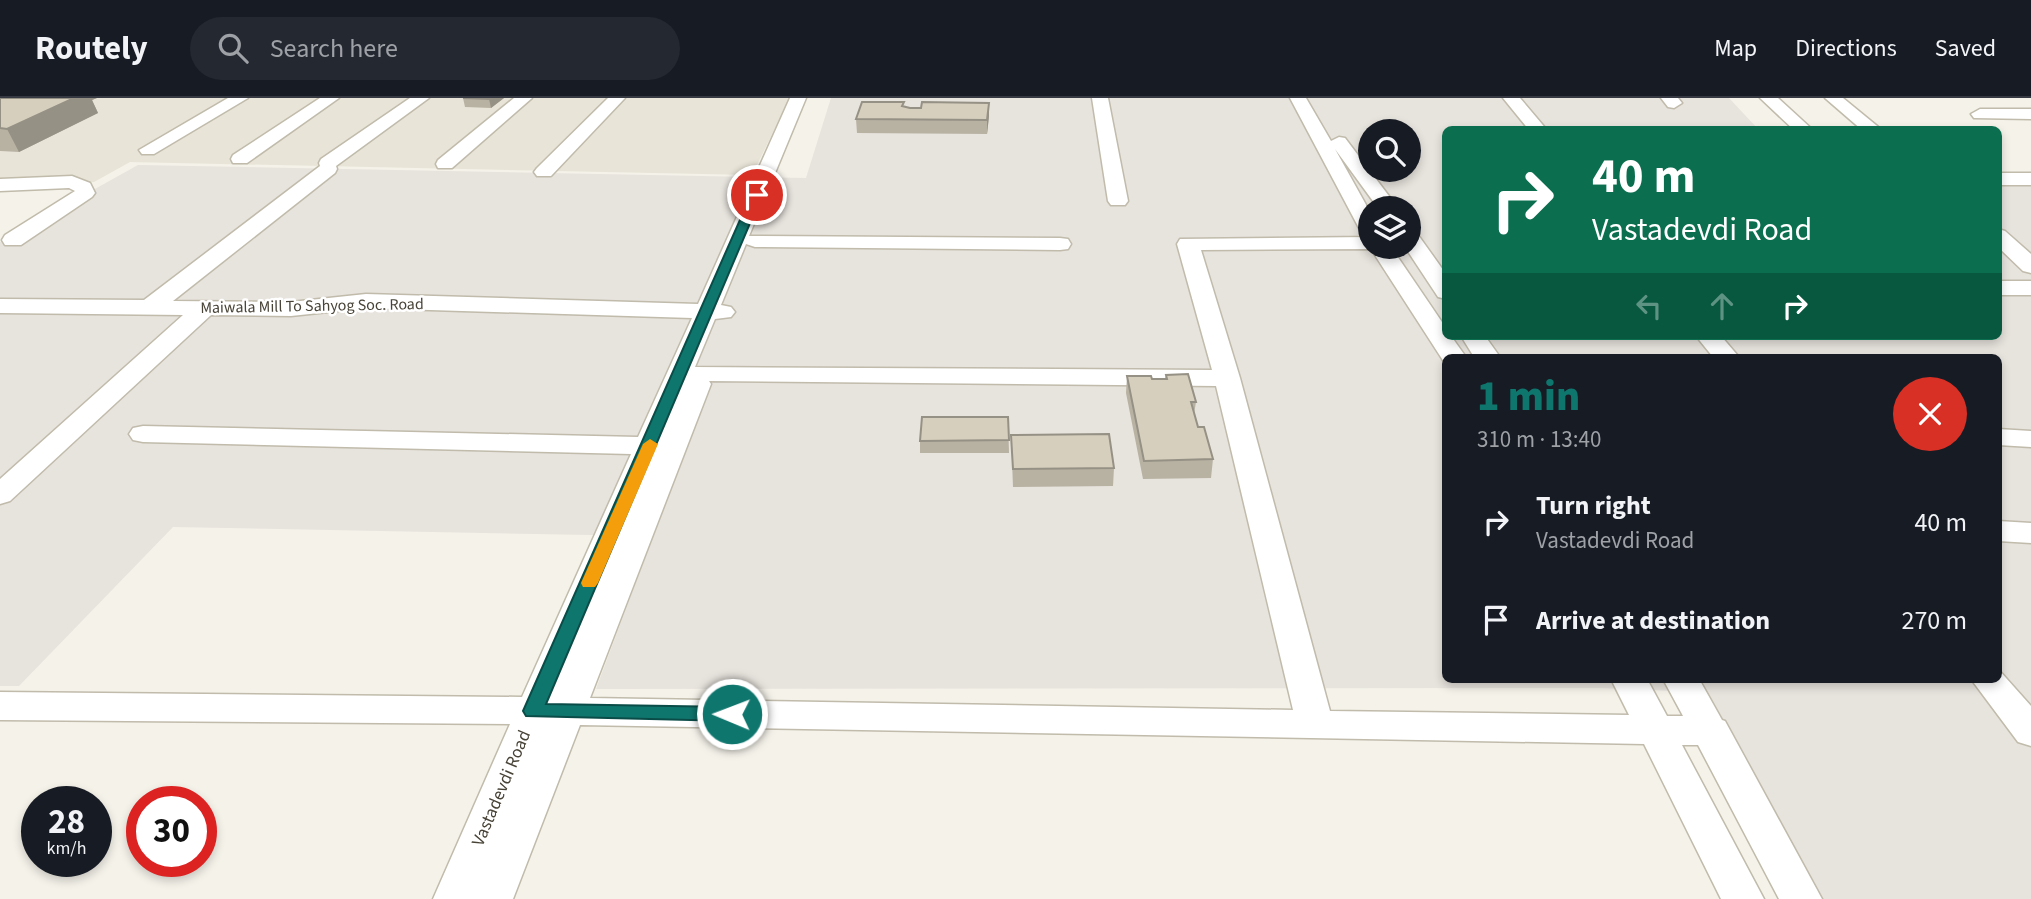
<!DOCTYPE html>
<html lang="en">
<head>
<meta charset="utf-8">
<style>
	body { margin:0; font-family:"Source Sans 3",sans-serif; background:#242831; color:#f1f3f6; height:100vh; display:flex; flex-direction:column; font-size:26px; white-space:nowrap }
	* { box-sizing:border-box; margin:0 }
	p { font-size:23px; color:#9ea1a6 }
	.icon { flex:none; width:38px; height:38px; fill:none; stroke:currentColor; stroke-width:2; stroke-linecap:round; stroke-linejoin:round }
	.map { position:relative; flex:1; overflow:hidden }
	.drawer { position:absolute; left:1442px; top:256px; width:560px; height:329px; display:flex; flex-direction:column; background:#171b24; border-radius:10px; box-shadow:0 4px 10px #0003 }
	.drawer>* { flex:none }
	.guide { position:absolute; left:1442px; top:28px; width:560px; height:214px; border-radius:10px; box-shadow:0 4px 10px #0003; background:#0b6e4f; color:#fff; overflow:hidden }
	.buttons { position:absolute; left:1358px; top:21px; display:grid; gap:14px }
	.buttons a { display:grid; place-items:center; width:63px; height:63px; border-radius:50%; background:#171b24; box-shadow:0 4px 10px #0003; font-size:35px }
	.speed { position:absolute; left:21px; top:688px; display:flex; gap:14px; font-size:35px; font-weight:700; text-align:center }
	.speed>* { display:grid; place-content:center; width:91px; height:91px; border-radius:50%; background:#171b24; box-shadow:0 4px 10px #0003; line-height:1 }
	.speed small { font-size:18px; font-weight:400 }
	.speed .limit { border:10px solid #d22; background:#fff; color:#111 }
	.pin { position:absolute; display:grid; place-items:center; width:60px; height:60px; color:#fff; margin:-30px; border:4px solid #fff; border-radius:50%; box-shadow:0 2px 7px #0007 }
	.me { position:absolute; width:77px; margin:-38px; rotate:271deg; stroke-linejoin:round; filter:drop-shadow(0 0 5px #0008) }
	.turn { display:flex; align-items:center; gap:24px; height:147px; padding:0 35px; font-size:32px }
	.turn .icon { width:91px; height:91px; stroke-width:2.5 }
	.turn b { display:block; font-size:49px; line-height:60px }
	.lanes { display:flex; align-items:center; height:66px; padding:0 35px; background:#0003; justify-content:center; gap:35px; direction:ltr }
	.lanes .off { opacity:.35 }
	.round { display:grid; place-items:center; flex:none; width:74px; height:74px; border-radius:37px; background:#242831 }
	.headline { display:flex; align-items:center; justify-content:space-between; height:119px; padding:0 35px }
	h1 { font-size:42px; font-weight:800; line-height:52px; color:#0f766e }
	ul { padding:0; list-style:none }
	li { display:flex; align-items:center; gap:21px; height:98px; padding:0 35px }
	li div { flex:1 }
	li b { display:block; font-size:26px }
	li em { font-style:normal }
	header { display:flex; align-items:center; gap:42px; box-sizing:border-box; height:98px; padding:0 35px; background:#171b24; border-bottom:2px solid #363941 }
	header strong { font-size:33px }
	nav { display:flex; gap:38px; margin-inline-start:auto; font-size:24px }
	.search { width:490px; height:63px; background:#242831; display:flex; align-items:center; gap:18px; box-sizing:border-box; padding:0 24px; border-radius:38px; color:#9ea1a6; font-size:26px }
	.map>svg:first-child { display:block }
</style>
</head>
<body>
<header>
<strong>Routely</strong>
<div class="search"><svg class="icon" aria-label="search" viewBox="0 0 24 24"><circle cx="10" cy="10" r="6"/><path d="M15 15l6 6"/></svg>Search here</div>
<nav><a>Map</a><a>Directions</a><a>Saved</a></nav>
</header>
<div class="map">
<svg width="2031" height="801" viewBox="0 0 2031 801">
	<rect width="100%" height="100%" fill="#f4f2e9"/>
	<path fill="#e8e4d7" d="M 51,0 L 790,0 L 752,77 L 130,64 L 94,84 L 0,86 L 0,19 Z"/>
	<path fill="#e7e3dd" fill-rule="evenodd" d="M 831,0 L 1729,0 L 1758,31 L 1446,32 L 1446,238 L 1998,238 L 1999,87 L 2031,87 L 2031,801 L 1821,801 L 1701,594 L 1599,590 L 596,591 L 654,436 L 592,437 L 173,429 L 19,588 L 0,588 L 0,144 L 138,67 L 806,80 ZM 1370,33 L 1409,33 L 1409,72 L 1370,72 ZM 1370,110 L 1409,110 L 1409,149 L 1370,149 ZM 1446,259 L 1998,259 L 1998,581 L 1446,581 Z"/>
	<g fill="none" stroke-linecap="round" stroke-linejoin="round">
		<defs>
			<path id="minor" d="M 228,0 L 248,0 L 154,56 L 142,56 L 139,52 Z
				M 320,0 L 339,0 L 247,65 L 233,65 L 231,61 L 233,57 Z
				M 410,0 L 429,0 L 336,68 L 337,71 L 335,75 L 173,203 L 291,204 L 366,196 L 698,206 L 790,0 L 806,0 L 749,138 L 1060,140 L 1068,141 L 1071,146 L 1068,151 L 1060,152 L 755,149 L 746,146 L 721,207 L 731,209 L 735,214 L 731,219 L 715,221 L 695,269 L 1212,272 L 1177,146 L 1180,141 L 1370,139 L 1370,149 L 1391,149 L 1446,230 L 1446,238 L 1451,238 L 1466,259 L 1446,259 L 1444,264 L 1371,151 L 1201,152 L 1240,280 L 1330,613 L 1629,617 L 1611,581 L 1647,581 L 1667,618 L 1683,618 L 1663,581 L 1699,581 L 1722,622 L 1725,623 L 1822,801 L 1779,801 L 1698,647 L 1682,647 L 1764,801 L 1721,801 L 1644,646 L 580,627 L 513,801 L 433,801 L 510,626 L 0,622 L 0,594 L 522,599 L 631,356 L 143,344 L 133,342 L 129,336 L 133,330 L 143,328 L 638,339 L 692,220 L 366,210 L 291,218 L 211,217 L 10,403 L 0,406 L 0,381 L 183,217 L 0,215 L 0,201 L 144,202 L 320,68 L 319,65 L 321,61 ZM 709,283 L 1216,288 L 1293,612 L 590,600 L 711,286 Z
				M 514,0 L 532,0 L 452,70 L 438,70 L 436,66 L 438,62 Z
				M 608,0 L 625,0 L 551,78 L 537,78 L 534,74 L 537,70 Z
				M 1092,0 L 1108,0 L 1128,103 L 1125,107 L 1111,107 L 1108,103 Z
				M 1290,0 L 1306,0 L 1331,43 L 1339,39 L 1345,40 L 1398,110 L 1378,110 L 1335,51 L 1370,114 L 1370,138 L 1363,136 L 1360,132 Z
				M 1503,0 L 1520,0 L 1547,32 L 1529,32 Z
				M 1661,0 L 1678,0 L 1682,5 L 1674,10 L 1668,9 Z
				M 1760,0 L 1778,0 L 1813,32 L 1794,32 Z
				M 1825,0 L 1843,0 L 1882,32 L 1862,32 Z
				M 1980,11 L 2031,11 L 2031,21 L 1974,20 L 1971,16 Z
				M 1998,75 L 2031,75 L 2031,87 L 1998,87 Z
				M 72,78 L 90,85 L 95,95 L 92,99 L 21,147 L 5,147 L 2,142 L 5,137 L 75,93 L 69,90 L 0,93 L 0,81 Z
				M 1998,131 L 2005,133 L 2031,156 L 2031,175 L 2023,173 L 1998,149 Z
				M 1409,132 L 1416,134 L 1446,176 L 1446,201 L 1438,199 L 1405,149 L 1409,149 Z
				M 1998,183 L 2031,183 L 2031,197 L 1998,197 Z
				M 1461,238 L 1485,238 L 1500,259 L 1474,259 Z
				M 1696,238 L 1721,238 L 1739,259 L 1713,259 Z
				M 1998,331 L 2031,333 L 2031,349 L 1998,347 Z
				M 1998,423 L 2031,425 L 2031,445 L 1998,443 Z
				M 1998,571 L 2031,608 L 2031,648 L 2018,644 L 1971,581 L 1998,581 Z"/>
		</defs>
		<use href="#minor" stroke="#c0bbab" stroke-width="3"/>
		<use href="#minor" fill="#fff" fill-rule="evenodd"/>
	</g>
	<path fill="#b8b2a3" d="M 0,0 L 97,0 L 92,2 L 98,15 L 19,54 L 0,53 Z
		M 463,0 L 504,0 L 491,10 L 465,9 Z
		M 904,9 L 989,18 L 987,36 L 857,35 L 856,21 Z
		M 1166,277 L 1196,304 L 1194,316 L 1198,329 L 1213,361 L 1211,380 L 1143,381 L 1126,295 L 1127,278 L 1152,281 L 1165,281 Z
		M 1008,319 L 1009,355 L 920,355 L 920,343 Z
		M 1011,337 L 1114,370 L 1113,388 L 1013,389 Z"/>
	<path fill="#969185" d="M 62,0 L 97,0 L 92,2 L 98,15 L 19,54 L 7,31 Z
		M 490,0 L 504,0 L 491,10 L 489,1 Z
		M 989,5 L 989,18 L 987,36 L 987,22 Z"/>
	<path fill="#d6cfbe" stroke="#969185" stroke-width="2" d="M 0,0 L 74,0 L 7,31 L 0,30 Z
		M 463,0 L 490,0 L 489,1 Z
		M 862,4 L 904,4 L 902,8 L 910,10 L 921,10 L 922,4 L 989,5 L 987,22 L 856,21 Z
		M 1188,276 L 1196,304 L 1191,304 L 1198,329 L 1204,329 L 1213,361 L 1144,363 L 1127,278 L 1151,278 L 1152,281 L 1167,281 L 1166,277 Z
		M 922,319 L 1008,319 L 1009,342 L 920,343 Z
		M 1109,336 L 1114,370 L 1013,371 L 1011,337 Z"/>
	<path fill="#0f766e" stroke="#0a4d48" stroke-width="2" d="M 757,94 L 762,97 L 546,606 L 732,609 L 739,611 L 742,616 L 739,621 L 732,623 L 526,618 L 523,613 L 751,97 Z"/>
	<path fill="#f59e0b" d="M 650,341 L 658,346 L 598,485 L 595,489 L 583,489 L 581,485 L 643,346 Z"/>
	<g text-anchor="middle" stroke-width="5" stroke-linejoin="round" paint-order="stroke">
		<g font-size="16" fill="#484337" stroke="#fff">
			<text transform="translate(312 207) rotate(-1)" y="6">Maiwala Mill To Sahyog Soc. Road</text>
		</g>
		<g font-size="18" fill="#484337" stroke="#fff">
			<text transform="translate(501 690) rotate(-67)" y="6">Vastadevdi Road</text>
		</g>
	</g>
</svg>
<div class="buttons">
<a><svg class="icon" aria-label="search" viewBox="0 0 24 24"><circle cx="10" cy="10" r="6"/><path d="M15 15l6 6"/></svg></a>
<a><svg class="icon" aria-label="layers" viewBox="0 0 24 24"><path d="M12 4l9 5-9 5-9-5zM3 14l9 5 9-5"/></svg></a>
</div>
<div class="speed"><div>28<small>km/h</small></div><div class="limit">30</div></div>
<div class="pin" style="left:757px;top:97px;background:#d93025"><svg class="icon" aria-label="arrive" viewBox="0 0 24 24"><path d="M6 21V4h12l-3 4 3 4H6"/></svg></div>
<svg class="me" style="left:732px;top:616px" viewBox="-20 -20 40 40"><circle r="17" fill="#0f766e" stroke="#fff" stroke-width="3"/><path d="M0-11L8 9 0 5-8 9z" fill="#fff"/></svg>
<div class="guide">
<div class="turn"><svg class="icon" aria-label="right" viewBox="0 0 24 24"><path d="M7 20v-9h11M14 6l5 5-5 5"/></svg><div><b>40 m</b>Vastadevdi Road</div></div>
<div class="lanes"><svg class="icon off" aria-label="left" viewBox="0 0 24 24"><path d="M17 20v-9H6M10 6l-5 5 5 5"/></svg><svg class="icon off" aria-label="ahead" viewBox="0 0 24 24"><path d="M12 20V5M6 11l6-6 6 6"/></svg><svg class="icon" aria-label="right" viewBox="0 0 24 24"><path d="M7 20v-9h11M14 6l5 5-5 5"/></svg></div>
</div>
<section class="drawer">
<div class="headline"><div><h1>1 min</h1><p>310 m · 13:40</p></div><a class="round" style="background:#d93025;color:#fff"><svg class="icon" aria-label="close" viewBox="0 0 24 24"><path d="M6 6l12 12M18 6L6 18"/></svg></a></div>
<ul>
<li><svg class="icon" aria-label="right" viewBox="0 0 24 24"><path d="M7 20v-9h11M14 6l5 5-5 5"/></svg><div><b>Turn right</b><p>Vastadevdi Road</p></div><em>40 m</em></li>
<li><svg class="icon" aria-label="arrive" viewBox="0 0 24 24"><path d="M6 21V4h12l-3 4 3 4H6"/></svg><div><b>Arrive at destination</b></div><em>270 m</em></li>
</ul>
</section>
</div>
</body>
</html>
